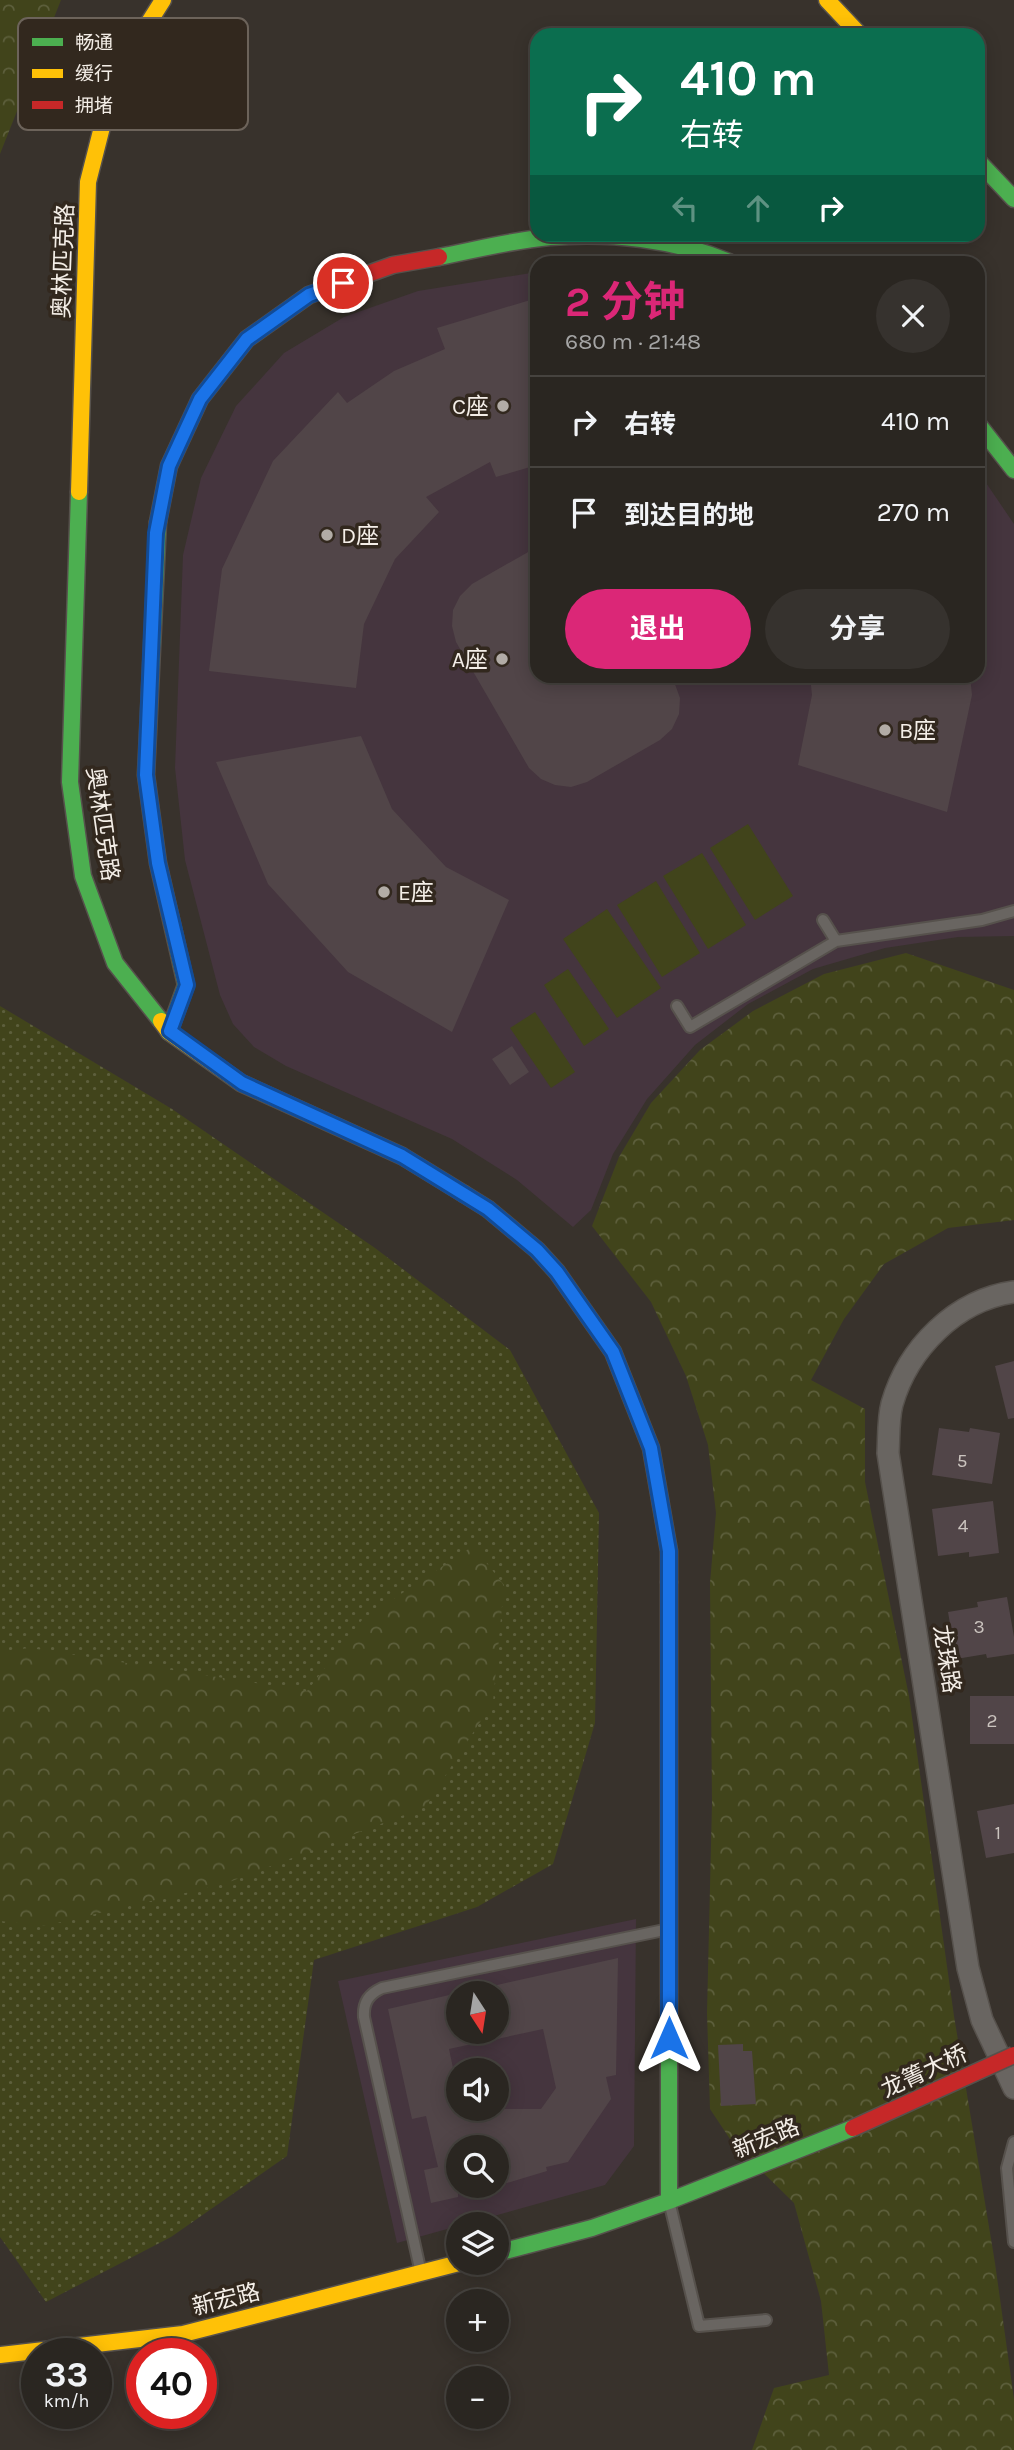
<!DOCTYPE html>
<html lang="zh">
<head>
<meta charset="utf-8">
<style>
	body { margin:0; font-family:Karla,"Noto Sans SC",sans-serif; background:#36322e; color:#f1f3f6; height:100vh; display:flex; flex-direction:column; font-size:26px; white-space:nowrap }
	* { box-sizing:border-box; margin:0 }
	p { font-size:23px; color:#a5a5a5 }
	.icon { flex:none; width:38px; height:38px; fill:none; stroke:currentColor; stroke-width:2; stroke-linecap:round; stroke-linejoin:round }
	.map { position:relative; flex:1; overflow:hidden }
	.side { position:absolute; left:530px; top:256px; width:455px; height:427px; display:flex; flex-direction:column; background:#2a2621; border-radius:21px; box-shadow:0 4px 18px #0003,0 0 0 2px #46433f }
	.side>* { flex:none }
	.hud { position:absolute; left:530px; top:28px; width:455px; height:214px; border-radius:21px; box-shadow:0 4px 18px #0003,0 0 0 2px #46433f; background:#0b6e4f; color:#fff; overflow:hidden }
	.needle { width:46px; rotate:168deg }
	.fabs { position:absolute; left:446px; top:1981px; display:grid; gap:14px }
	.fabs a { display:grid; place-items:center; width:63px; height:63px; border-radius:50%; background:#2a2621; box-shadow:0 4px 18px #0003,0 0 0 2px #46433f; font-size:35px }
	.speed { position:absolute; left:21px; top:2338px; display:flex; gap:14px; font-size:35px; font-weight:700; text-align:center }
	.speed>* { display:grid; place-content:center; width:91px; height:91px; border-radius:50%; background:#2a2621; box-shadow:0 4px 18px #0003,0 0 0 2px #46433f; line-height:1 }
	.speed small { font-size:18px; font-weight:400 }
	.speed .limit { border:10px solid #d22; background:#fff; color:#111 }
	.pin { position:absolute; display:grid; place-items:center; width:60px; height:60px; color:#fff; margin:-30px; border:4px solid #fff; border-radius:50%; box-shadow:0 2px 7px #0007 }
	.me { position:absolute; width:77px; margin:-38px; rotate:0deg; stroke-linejoin:round; filter:drop-shadow(0 0 5px #0008) }
	.turn { display:flex; align-items:center; gap:24px; height:147px; padding:0 35px; font-size:32px }
	.turn .icon { width:91px; height:91px; stroke-width:2.5 }
	.turn b { display:block; font-size:49px; line-height:60px }
	.lanes { display:flex; align-items:center; height:66px; padding:0 35px; background:#0003; justify-content:center; gap:35px; direction:ltr }
	.lanes .off { opacity:.35 }
	.round { display:grid; place-items:center; flex:none; width:74px; height:74px; border-radius:37px; background:#36322e }
	.summary { display:flex; align-items:center; justify-content:space-between; height:119px; padding:0 35px }
	h1 { font-size:42px; font-weight:700; line-height:52px; color:#db2777 }
	.cta { display:flex; gap:14px; margin-top:auto; padding:14px 35px }
	.cta a { flex:1; height:80px; border-radius:42px; background:#db2777; color:#fff; font-size:28px; font-weight:700; line-height:80px; text-align:center }
	.cta a+a { background:#36322e; color:#f1f3f6 }
	ul { padding:0; list-style:none }
	li { display:flex; align-items:center; gap:21px; height:91px; padding:0 35px; border-top:2px solid #46433f }
	li div { flex:1 }
	li b { display:block; font-size:26px }
	li em { font-style:normal }
	.map>svg:first-child { display:block }
</style>
</head>
<body>
<div class="map">
<svg width="1014" height="2450" viewBox="0 0 1014 2450">
	<defs>
		<pattern id="grass-dots" width="8" height="8" patternUnits="userSpaceOnUse" patternTransform="scale(1.75)"><rect width="8" height="8" fill="#41441b"/><path d="M2 2h.1M6 6h.1" fill="none" stroke="#5d5f3c" stroke-width="1.8" stroke-linecap="round"/></pattern>
		<pattern id="forest-crowns" width="20" height="18" patternUnits="userSpaceOnUse" patternTransform="scale(1.75)"><rect width="20" height="18" fill="#41441b"/><path d="M2 6a3 3 0 1 1 6 0M12 15a3 3 0 1 1 6 0" fill="none" stroke="#5d5f3c"/></pattern>
	</defs>
	<rect width="100%" height="100%" fill="#38322c"/>
	<path fill="#45353e" fill-rule="evenodd" d="M 537,272 L 537,676 L 978,676 L 978,471 L 1014,524 L 1014,936 L 958,937 L 885,948 L 813,969 L 748,1004 L 695,1045 L 647,1099 L 613,1154 L 591,1210 L 573,1227 L 517,1180 L 452,1139 L 286,1066 L 254,1047 L 233,1024 L 220,995 L 185,860 L 175,768 L 183,555 L 201,478 L 236,406 L 284,353 L 344,317 L 418,291 Z
		M 636,1919 L 634,2146 L 605,2185 L 397,2243 L 338,1981 ZM 458,1993 L 497,1993 L 497,2032 L 458,2032 ZM 458,2070 L 497,2070 L 497,2109 L 458,2109 ZM 458,2147 L 497,2147 L 497,2186 L 458,2186 Z"/>
	<path fill="url(#grass-dots)" d="M 0,1006 L 172,1109 L 375,1248 L 510,1350 L 599,1513 L 595,1723 L 553,1864 L 477,1907 L 314,1960 L 287,2156 L 171,2237 L 46,2302 L 0,2237 Z"/>
	<path fill="url(#forest-crowns)" d="M 0,0 L 61,0 L 0,154 Z
		M 906,953 L 1014,990 L 1014,1220 L 948,1228 L 884,1264 L 844,1319 L 811,1380 L 865,1409 L 865,1482 L 909,1696 L 954,2016 L 995,2263 L 1014,2399 L 1014,2450 L 752,2450 L 774,2388 L 829,2375 L 821,2301 L 794,2203 L 732,2142 L 710,2109 L 707,2013 L 712,1803 L 710,1583 L 716,1513 L 708,1445 L 686,1376 L 651,1302 L 592,1226 L 619,1157 L 651,1103 L 700,1050 L 753,1011 L 824,974 Z
		M 473,1546 L 504,1585 L 493,1702 L 425,1807 L 224,1884 L 44,1926 L 0,1921 L 0,1651 L 30,1648 L 307,1691 L 362,1620 Z"/>
	<path fill="#41441b" d="M 748,824 L 793,896 L 755,920 L 710,848 Z
		M 702,853 L 746,925 L 708,949 L 663,876 Z
		M 656,881 L 700,953 L 662,977 L 617,905 Z
		M 607,909 L 661,988 L 617,1018 L 563,939 Z
		M 568,969 L 609,1029 L 584,1046 L 544,985 Z
		M 535,1012 L 575,1072 L 551,1088 L 510,1028 Z"/>
	<path fill="#514548" d="M 537,298 L 537,465 L 496,477 L 490,462 L 426,497 L 439,512 L 395,559 L 364,624 L 356,688 L 209,671 L 222,569 L 273,461 L 338,392 L 347,403 L 394,371 L 445,349 L 437,328 Z
		M 537,547 L 537,676 L 672,676 L 680,698 L 679,714 L 672,729 L 660,740 L 587,782 L 571,787 L 555,785 L 541,779 L 529,768 L 456,642 L 452,626 L 453,610 L 460,596 L 472,584 Z
		M 810,676 L 970,676 L 972,695 L 947,812 L 798,765 L 812,695 Z
		M 361,736 L 392,809 L 446,867 L 509,900 L 452,1032 L 348,972 L 268,884 L 216,762 Z
		M 512,1046 L 529,1072 L 510,1085 L 492,1059 Z
		M 1014,1361 L 1014,1418 L 1008,1419 L 995,1366 Z
		M 939,1428 L 969,1432 L 970,1428 L 1000,1433 L 992,1484 L 932,1475 Z
		M 993,1501 L 999,1553 L 969,1557 L 969,1552 L 938,1556 L 932,1509 Z
		M 1007,1597 L 1014,1637 L 1014,1654 L 987,1658 L 986,1654 L 956,1659 L 948,1612 L 978,1607 L 977,1602 Z
		M 970,1696 L 1014,1696 L 1014,1744 L 970,1744 Z
		M 1014,1804 L 1014,1853 L 986,1858 L 977,1811 Z
		M 618,1958 L 616,2075 L 606,2077 L 611,2099 L 568,2162 L 546,2167 L 547,2171 L 497,2186 L 497,2147 L 458,2147 L 458,2197 L 431,2203 L 424,2170 L 438,2167 L 426,2116 L 412,2119 L 388,2009 L 458,1993 L 458,2032 L 494,2032 L 495,2039 L 449,2049 L 458,2092 L 458,2109 L 541,2109 L 556,2088 L 543,2029 L 497,2039 L 497,1985 Z
		M 743,2044 L 743,2051 L 752,2051 L 756,2104 L 721,2106 L 718,2045 Z"/>
	<g fill="none" stroke-linecap="round" stroke-linejoin="round">
		<defs>
			<path id="lane" d="M 823,920 L 836,941
				M 677,1006 L 690,1027 L 836,941 L 982,920 L 1014,911
				M 1014,2142 L 1007,2168 L 1014,2242
				M 669,2201 L 699,2326 L 766,2320
				M 421,2273 L 364,2017 C 363,2002 369,1994 382,1988 L 669,1929"/>
			<path id="street" d="M 1014,1292 C 956,1300 908,1348 892,1404 C 888,1419 889,1438 888,1453 L 968,1968 L 982,2020 L 1014,2088"/>
			<path id="fast" d="M 978,161 L 1014,199
				M 439,257 C 475,250 513,240 550,237 C 610,232 674,239 729,262
				M 978,424 L 1014,470
				M 79,492 L 70,782 L 83,876 L 115,963 L 161,1021
				M 158,522 L 146,775 L 158,863 L 186,985 L 169,1032
				M 464,1194 L 488,1209 L 537,1250 L 557,1272 L 613,1352 L 651,1448 L 669,1551 L 669,1582
				M 669,2025 L 669,2201
				M 497,2253 L 592,2228 L 669,2201 L 853,2128"/>
			<path id="slow" d="M 827,0 L 860,35
				M 79,492 L 88,182 L 115,76 L 163,0
				M 161,1021 L 169,1032 L 241,1083 L 402,1156 L 464,1194
				M 0,2355 L 183,2334 L 459,2263"/>
			<path id="jam" d="M 158,522 L 169,466 L 200,399 L 247,339 L 309,295 L 393,265 L 439,257
				M 669,1582 L 669,2025"/>
		</defs>
		<use href="#lane" stroke="#56514c" stroke-width="14"/>
		<use href="#street" stroke="#56514c" stroke-width="24"/>
		<use href="#fast" stroke="#56514c" stroke-width="19"/>
		<use href="#slow" stroke="#56514c" stroke-width="19"/>
		<use href="#jam" stroke="#56514c" stroke-width="19"/>
		<use href="#lane" stroke="#696561" stroke-width="10"/>
		<use href="#street" stroke="#696561" stroke-width="21"/>
		<use href="#fast" stroke="#4caf50" stroke-width="16"/>
		<use href="#slow" stroke="#ffc107" stroke-width="16"/>
		<use href="#jam" stroke="#c62828" stroke-width="16"/>
		<defs>
			<path id="jam-bridge" d="M 853,2128 L 1014,2055"/>
		</defs>
		<use href="#jam-bridge" stroke="#56514c" stroke-width="19" stroke-linecap="butt"/>
		<use href="#jam-bridge" stroke="#c62828" stroke-width="16"/>
	</g>
	<g fill="none" stroke-linecap="round" stroke-linejoin="round">
		<defs>
			<path id="route" d="M 343,283 L 309,295 L 247,339 L 200,399 L 169,466 L 156,533 L 146,775 L 158,863 L 187,985 L 170,1031 L 242,1083 L 402,1156 L 488,1209 L 537,1250 L 557,1272 L 613,1352 L 651,1448 L 669,1551 L 669,2038"/>
		</defs>
		<use href="#route" stroke="#114b97" stroke-width="18"/>
		<use href="#route" stroke="#1a73e8" stroke-width="12"/>
	</g>
	<g fill="#b2aca6" stroke="#32281e" stroke-width="2.5">
		<circle cx="503" cy="406" r="7"/>
		<circle cx="327" cy="535" r="7"/>
		<circle cx="502" cy="659" r="7"/>
		<circle cx="885" cy="730" r="7"/>
		<circle cx="384" cy="892" r="7"/>
	</g>
	<g text-anchor="middle" stroke-width="7" stroke-linejoin="round" paint-order="stroke">
		<g font-size="19" fill="#cbc4bf">
			<text x="962" y="1467">5</text>
			<text x="963" y="1532">4</text>
			<text x="979" y="1633">3</text>
			<text x="992" y="1727">2</text>
			<text x="998" y="1839">1</text>
		</g>
		<g font-size="23" fill="#f4eee7" stroke="#32281e">
			<text transform="translate(63 261) rotate(-88)" y="8">奥林匹克路</text>
			<text transform="translate(103 824) rotate(82)" y="8">奥林匹克路</text>
			<text transform="translate(947 1659) rotate(81)" y="8">龙珠路</text>
			<text transform="translate(924 2071) rotate(-25)" y="8">龙箐大桥</text>
			<text transform="translate(766 2138) rotate(-22)" y="8">新宏路</text>
			<text transform="translate(226 2299) rotate(-14)" y="8">新宏路</text>
		</g>
		<g font-size="23" fill="#f4eee7" stroke="#32281e" text-anchor="start">
			<text x="489" y="414" text-anchor="end">C座</text>
			<text x="341" y="543">D座</text>
			<text x="488" y="667" text-anchor="end">A座</text>
			<text x="899" y="738">B座</text>
			<text x="398" y="900">E座</text>
		</g>
	</g>
	<rect x="18" y="18" width="230" height="112" rx="10" fill="#32281e" stroke="#6c635a" stroke-width="2"/>
	<rect x="32" y="38" width="31" height="8" fill="#4caf50"/>
	<rect x="32" y="69" width="31" height="9" fill="#ffc107"/>
	<rect x="32" y="101" width="31" height="8" fill="#c62828"/>
	<g font-size="19" fill="#f4eee7">
		<text x="75" y="49">畅通</text>
		<text x="75" y="80">缓行</text>
		<text x="75" y="112">拥堵</text>
	</g>
</svg>
<div class="fabs">
<a><svg class="needle" viewBox="-14 -14 28 28"><path d="M0-13l5 13h-10z" fill="#e53935"/><path d="M0 13l5-13h-10z" fill="#a5a5a5"/></svg></a>
<a><svg class="icon" aria-label="sound" viewBox="0 0 24 24"><path d="M4 9h4l5-4v14l-5-4H4zM17 9q2 3 0 6"/></svg></a>
<a><svg class="icon" aria-label="search" viewBox="0 0 24 24"><circle cx="10" cy="10" r="6"/><path d="M15 15l6 6"/></svg></a>
<a><svg class="icon" aria-label="layers" viewBox="0 0 24 24"><path d="M12 4l9 5-9 5-9-5zM3 14l9 5 9-5"/></svg></a>
<a>+</a>
<a>−</a>
</div>
<div class="speed"><div>33<small>km/h</small></div><div class="limit">40</div></div>
<div class="pin" style="left:343px;top:283px;background:#d93025"><svg class="icon" aria-label="arrive" viewBox="0 0 24 24"><path d="M6 21V4h12l-3 4 3 4H6"/></svg></div>
<svg class="me" style="left:669px;top:2038px" viewBox="-20 -20 40 40"><path d="M0-17L14 15 0 8-14 15z" fill="#1a73e8" stroke="#fff" stroke-width="4"/></svg>
<div class="hud">
<div class="turn"><svg class="icon" aria-label="right" viewBox="0 0 24 24"><path d="M7 20v-9h11M14 6l5 5-5 5"/></svg><div><b>410 m</b>右转</div></div>
<div class="lanes"><svg class="icon off" aria-label="left" viewBox="0 0 24 24"><path d="M17 20v-9H6M10 6l-5 5 5 5"/></svg><svg class="icon off" aria-label="ahead" viewBox="0 0 24 24"><path d="M12 20V5M6 11l6-6 6 6"/></svg><svg class="icon" aria-label="right" viewBox="0 0 24 24"><path d="M7 20v-9h11M14 6l5 5-5 5"/></svg></div>
</div>
<section class="side">
<div class="summary"><div><h1>2 分钟</h1><p>680 m · 21:48</p></div><a class="round"><svg class="icon" aria-label="close" viewBox="0 0 24 24"><path d="M6 6l12 12M18 6L6 18"/></svg></a></div>
<ul>
<li><svg class="icon" aria-label="right" viewBox="0 0 24 24"><path d="M7 20v-9h11M14 6l5 5-5 5"/></svg><div><b>右转</b></div><em>410 m</em></li>
<li><svg class="icon" aria-label="arrive" viewBox="0 0 24 24"><path d="M6 21V4h12l-3 4 3 4H6"/></svg><div><b>到达目的地</b></div><em>270 m</em></li>
</ul>
<div class="cta"><a>退出</a><a>分享</a></div>
</section>
</div>
</body>
</html>
